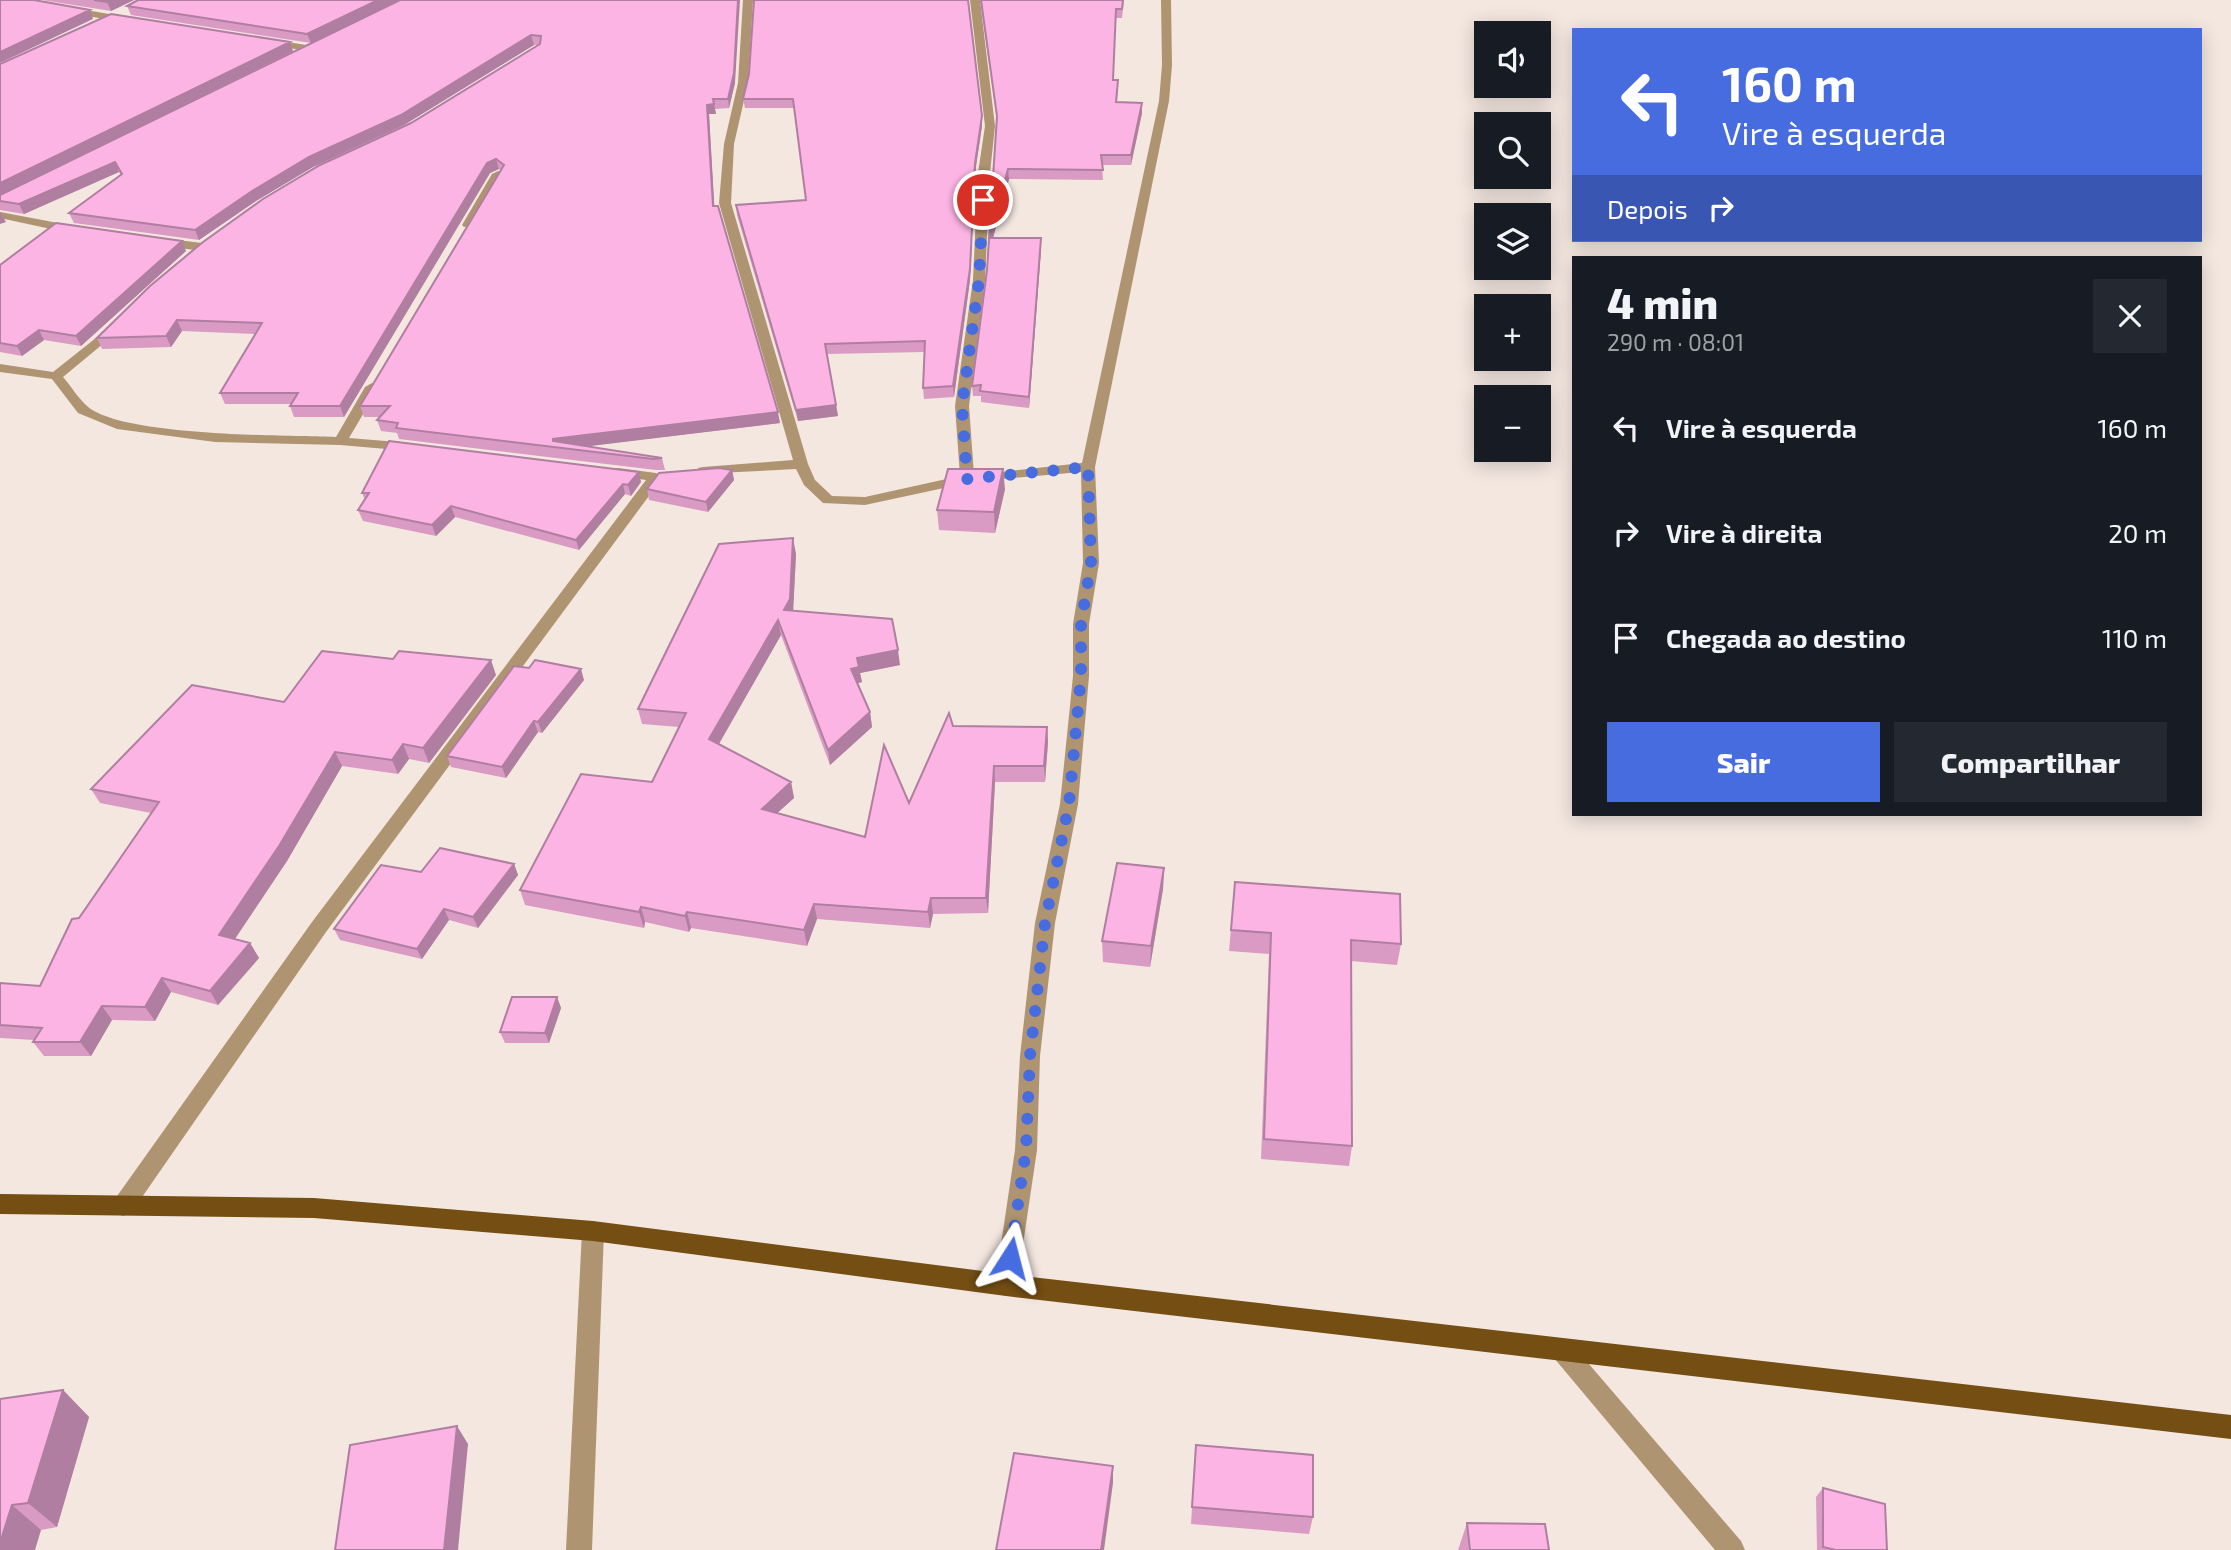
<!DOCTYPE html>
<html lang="pt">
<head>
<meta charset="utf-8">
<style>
	body { margin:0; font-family:"Exo 2",sans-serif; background:#242831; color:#f1f3f6; height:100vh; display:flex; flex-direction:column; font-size:26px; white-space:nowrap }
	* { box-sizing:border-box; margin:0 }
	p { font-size:23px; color:#9ea1a6 }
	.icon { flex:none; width:38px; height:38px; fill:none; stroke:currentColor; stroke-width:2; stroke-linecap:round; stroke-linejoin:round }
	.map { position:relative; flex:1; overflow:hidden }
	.panel { position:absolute; left:1572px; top:256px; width:630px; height:560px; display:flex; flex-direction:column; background:#171b24; border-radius:0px; box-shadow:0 4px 18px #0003 }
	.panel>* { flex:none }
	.hud { position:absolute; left:1572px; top:28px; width:630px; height:214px; border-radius:0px; box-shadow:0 4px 18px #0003; background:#466cdf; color:#fff; overflow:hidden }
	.tools { position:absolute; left:1474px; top:21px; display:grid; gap:14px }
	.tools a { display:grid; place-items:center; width:77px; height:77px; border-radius:0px; background:#171b24; box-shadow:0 4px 18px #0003; font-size:35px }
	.pin { position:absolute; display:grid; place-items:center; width:60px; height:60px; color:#fff; margin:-30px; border:4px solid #fff; border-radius:50%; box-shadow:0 2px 7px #0007 }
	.me { position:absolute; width:77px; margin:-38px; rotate:9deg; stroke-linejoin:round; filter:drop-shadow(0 0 5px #0008) }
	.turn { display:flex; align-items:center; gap:24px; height:147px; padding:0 35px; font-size:32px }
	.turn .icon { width:91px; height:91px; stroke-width:2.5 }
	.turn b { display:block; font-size:49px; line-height:60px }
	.then { display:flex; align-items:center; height:66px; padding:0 35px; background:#0003; gap:14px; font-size:26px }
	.round { display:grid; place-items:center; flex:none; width:74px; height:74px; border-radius:0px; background:#242831 }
	.overview { display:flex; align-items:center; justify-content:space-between; height:119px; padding:0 35px }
	h1 { font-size:42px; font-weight:800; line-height:52px }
	.button { display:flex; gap:14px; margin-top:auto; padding:14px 35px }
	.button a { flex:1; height:80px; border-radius:0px; background:#466cdf; color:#fff; font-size:28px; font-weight:800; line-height:80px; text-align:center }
	.button a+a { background:#242831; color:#f1f3f6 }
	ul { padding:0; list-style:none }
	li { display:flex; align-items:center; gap:21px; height:105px; padding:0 35px }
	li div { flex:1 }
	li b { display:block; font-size:26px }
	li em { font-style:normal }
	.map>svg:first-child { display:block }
</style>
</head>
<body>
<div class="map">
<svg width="2231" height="1550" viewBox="0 0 2231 1550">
	<rect width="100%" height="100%" fill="#f4e7e0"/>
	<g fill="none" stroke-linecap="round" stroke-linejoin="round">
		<path fill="#af9471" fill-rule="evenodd" d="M 743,0 L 753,0 L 748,83 L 734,144 L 731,203 L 808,464 L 815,480 L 832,496 L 865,497 L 960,476 L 955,406 L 973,280 L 978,173 L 985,126 L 970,0 L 980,0 L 995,126 L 990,173 L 985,280 L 969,406 L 974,475 L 1082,463 L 1159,101 L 1162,65 L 1161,0 L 1171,0 L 1172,65 L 1169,101 L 1095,467 L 1099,563 L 1089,624 L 1089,676 L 1078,804 L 1055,923 L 1040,1056 L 1037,1150 L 1017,1285 L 1014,1292 L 1006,1296 L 998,1292 L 995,1285 L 1015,1150 L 1020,1056 L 1035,923 L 1060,804 L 1073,676 L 1073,624 L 1083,563 L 1081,472 L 980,481 L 974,479 L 967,483 L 865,505 L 823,503 L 804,485 L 796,469 L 698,474 L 698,468 L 703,467 L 793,460 L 719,203 L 724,144 L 738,83 Z
			M 68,7 L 127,17 L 132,20 L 127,23 L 65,12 L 65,8 Z
			M 268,39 L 313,46 L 318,49 L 313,52 L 265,44 L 263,42 Z
			M 498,171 L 504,174 L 474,225 L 464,227 L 462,225 L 492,174 Z
			M 0,212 L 74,226 L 80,230 L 74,234 L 0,218 Z
			M 161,238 L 202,243 L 208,247 L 202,251 L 157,245 L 157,239 Z
			M 116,322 L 121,323 L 121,329 L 63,377 C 71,386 78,398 87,406 C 122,437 285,435 336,437 L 365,387 L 372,383 L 379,387 L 349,438 L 410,443 L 417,447 L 410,451 L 340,445 L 215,442 L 117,429 L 78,413 L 52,379 L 0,372 L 0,364 L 53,372 Z
			M 618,468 L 656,473 L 663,477 L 326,932 L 131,1213 L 123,1216 L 115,1213 L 112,1206 L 115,1199 L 312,922 L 646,480 L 613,475 L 613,469 Z
			M 593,1221 L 601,1224 L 604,1231 L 592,1550 L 566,1550 L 582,1231 L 585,1224 Z
			M 1562,1339 L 1570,1342 L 1741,1541 L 1745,1550 L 1715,1550 L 1554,1358 L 1550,1350 L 1554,1342 Z"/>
		<path fill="#744e12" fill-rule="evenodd" d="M 0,1194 L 314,1198 L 593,1221 L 1006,1274 L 2231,1415 L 2231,1439 L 1006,1296 L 593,1241 L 314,1218 L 0,1214 Z"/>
	</g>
	<path fill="#d99bc4" d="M 42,0 L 134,0 L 111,11 Z
		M 399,0 L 311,43 L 131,15 L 127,6 Z
		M 400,0 L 735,83 L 729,108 L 715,109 L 716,114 L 709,114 L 714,206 L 780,423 L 585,446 L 662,458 L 665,470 L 656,470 L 399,439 L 397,433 L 381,431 L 377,420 L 379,417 L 364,417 L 360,406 L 501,170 L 499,169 L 490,173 L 344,417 L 294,417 L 290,406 L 291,404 L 225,404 L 220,393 L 255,334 L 182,331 L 171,347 L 102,349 L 97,338 L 411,123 L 538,45 L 534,45 L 404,125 L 313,167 L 256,201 L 199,240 L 74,223 L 69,213 L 121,175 L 119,172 L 24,214 L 0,210 L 0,64 L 293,51 Z
		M 968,0 L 982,126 L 975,173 L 970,280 L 954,397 L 924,399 L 923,388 L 925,352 L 827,354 L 838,416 L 798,421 L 737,215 L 736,205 L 806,200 L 795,108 L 745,108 L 743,99 L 749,74 Z
		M 980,0 L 1124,0 L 1122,18 L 1116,18 L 1113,80 L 1118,89 L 1117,102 L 1142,113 L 1131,165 L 1102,165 L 1103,180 L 1009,179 L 993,238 L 1041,249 L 1029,408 L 981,402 L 981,396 L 973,396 L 972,386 L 987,270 L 997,121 Z
		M 186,251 L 81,346 L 44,340 L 22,356 L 0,352 L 0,265 Z
		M 732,470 L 734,480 L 708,512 L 649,500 L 647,489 Z
		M 641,482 L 631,496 L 625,494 L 579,550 L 455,517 L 436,536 L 363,521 L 358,510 L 365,500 L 362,493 Z
		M 1005,489 L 995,533 L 939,530 L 937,510 Z
		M 796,554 L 793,610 L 900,665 L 860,673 L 862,682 L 858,683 L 870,712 L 872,727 L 830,765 L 781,635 L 719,744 L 791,782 L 794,798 L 777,813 L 865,837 L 909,803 L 953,726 L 1047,727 L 1048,742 L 1045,782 L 995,782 L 988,913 L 933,914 L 930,928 L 817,919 L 807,946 L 691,928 L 689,932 L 645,922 L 644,928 L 525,905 L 520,890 L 652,782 L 679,727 L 642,724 L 638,709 Z
		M 496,675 L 429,763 L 409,759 L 398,774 L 342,766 L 287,861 L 235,939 L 250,943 L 259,958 L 218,1005 L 171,992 L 155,1021 L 112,1020 L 91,1056 L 44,1056 L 33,1042 L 34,1040 L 0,1038 L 0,983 L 40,986 L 79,918 L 151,813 L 100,803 L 91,789 L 284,702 Z
		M 584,680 L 542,733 L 538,732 L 506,778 L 451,767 L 447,756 Z
		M 514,864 L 518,875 L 478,928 L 449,920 L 422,959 L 340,940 L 334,929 L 421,872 Z
		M 1164,868 L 1163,889 L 1150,967 L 1103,962 L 1102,941 Z
		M 1235,882 L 1401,944 L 1397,965 L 1351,961 L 1352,1146 L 1349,1166 L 1261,1159 L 1269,954 L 1229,951 Z
		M 557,997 L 561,1008 L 549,1043 L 505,1043 L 500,1032 Z
		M 63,1390 L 89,1417 L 57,1527 L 41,1530 L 0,1550 L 0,1399 Z
		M 1196,1445 L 1313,1517 L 1309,1534 L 1191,1524 Z
		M 1823,1488 L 1887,1550 L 1817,1550 L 1816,1497 Z
		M 1467,1523 L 1549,1550 L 1458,1550 Z"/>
	<path fill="#b07ea0" d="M 111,0 L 134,0 L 111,11 L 107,2 Z
		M 378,0 L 399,0 L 311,43 L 307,34 Z
		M 738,0 L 740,0 L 735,83 L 729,108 L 728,99 Z
		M 90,10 L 93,19 L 0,63 L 0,52 Z
		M 531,35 L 534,45 L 404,125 L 313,167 L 256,201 L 199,240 L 195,230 L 252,191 L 309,157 Z
		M 290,42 L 293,51 L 0,195 L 0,183 Z
		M 1142,103 L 1142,113 L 1131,165 L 1131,155 Z
		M 714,104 L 716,114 L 709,114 L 715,217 L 713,206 L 707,105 Z
		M 982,116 L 982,126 L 975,173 L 970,280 L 954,397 L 953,386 L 975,163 Z
		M 496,159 L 499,169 L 490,173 L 344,417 L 340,406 L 487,163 Z
		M 115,162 L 119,172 L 24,214 L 19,204 Z
		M 1008,169 L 1009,179 L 990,249 L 989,238 Z
		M 0,212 L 6,222 L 0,224 Z
		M 1041,238 L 1041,249 L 1029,408 L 1029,397 Z
		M 182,241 L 186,251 L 81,346 L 76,336 Z
		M 177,320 L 182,331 L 171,347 L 166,336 Z
		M 39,330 L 44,340 L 22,356 L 17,346 Z
		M 836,405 L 838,416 L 798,421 L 796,410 Z
		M 778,412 L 780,423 L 566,449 L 555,447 L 553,439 Z
		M 1003,469 L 1005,489 L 995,533 L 994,512 Z
		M 732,470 L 734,480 L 708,512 L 706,502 Z
		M 639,472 L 641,482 L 631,496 L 628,485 Z
		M 623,484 L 625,494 L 579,550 L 576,540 Z
		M 451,506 L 455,517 L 436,536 L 432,525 Z
		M 793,538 L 796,554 L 793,614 L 784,610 Z
		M 778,620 L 781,635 L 713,754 L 709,739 Z
		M 898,650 L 900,665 L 860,673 L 862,682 L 854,684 L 851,669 L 857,658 Z
		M 491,660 L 496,675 L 429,763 L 423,748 Z
		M 581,669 L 584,680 L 542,733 L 538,722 Z
		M 870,712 L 872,727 L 830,765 L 828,750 Z
		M 534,721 L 538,732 L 506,778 L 502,767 Z
		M 1047,727 L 1048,742 L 1045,782 L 1044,766 Z
		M 403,744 L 409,759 L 398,774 L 392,760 Z
		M 335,752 L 342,766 L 287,861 L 228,949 L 219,935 Z
		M 994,766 L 995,782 L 988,913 L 986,898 Z
		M 791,782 L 794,798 L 765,824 L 762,809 Z
		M 514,864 L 518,875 L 478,928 L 473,917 Z
		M 1164,868 L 1163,889 L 1150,967 L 1151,946 Z
		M 931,898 L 933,914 L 930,928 L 928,912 Z
		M 814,904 L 817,919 L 807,946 L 804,930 Z
		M 641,907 L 645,922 L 644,928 L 639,912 Z
		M 444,909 L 449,920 L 422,959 L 417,949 Z
		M 687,912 L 691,928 L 689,932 L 685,916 Z
		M 250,943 L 259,958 L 218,1005 L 210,991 Z
		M 162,978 L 171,992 L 155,1021 L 145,1007 Z
		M 557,997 L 561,1008 L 549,1043 L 545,1033 Z
		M 102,1006 L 112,1020 L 91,1056 L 80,1042 Z
		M 63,1390 L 89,1417 L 57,1527 L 28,1503 Z
		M 457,1426 L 468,1444 L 458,1550 L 444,1550 Z
		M 1113,1466 L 1113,1483 L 1104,1550 L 1101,1550 Z
		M 12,1505 L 41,1530 L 35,1550 L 0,1550 L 0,1543 Z"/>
	<path fill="#fcb4e4" stroke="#b07ea0" stroke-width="2" d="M 0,0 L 34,0 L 90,10 L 0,52 Z
		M 94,0 L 111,0 L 107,2 Z
		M 138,0 L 378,0 L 307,34 L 127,6 Z
		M 400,0 L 738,0 L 734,73 L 728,99 L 713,99 L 714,104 L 707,105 L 713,206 L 718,206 L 778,412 L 553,439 L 553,441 L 662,458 L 653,459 L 396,428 L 398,423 L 377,420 L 390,406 L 360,406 L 504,165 L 496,159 L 487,163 L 340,406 L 290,406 L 298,393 L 220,393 L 262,323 L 177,320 L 166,336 L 97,338 L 150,286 L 203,242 L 263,199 L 320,165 L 411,123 L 540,44 L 541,36 L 531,35 L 401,115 L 309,157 L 252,191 L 195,230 L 69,213 L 122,174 L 115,162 L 19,204 L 0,201 L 0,195 Z
		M 754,0 L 968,0 L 982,116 L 975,163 L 970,269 L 953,386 L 923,388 L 925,341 L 825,344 L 836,405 L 796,410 L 736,205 L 806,200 L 793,99 L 743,99 L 749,74 Z
		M 981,0 L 1123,0 L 1122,9 L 1116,9 L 1113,80 L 1118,80 L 1116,102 L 1142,103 L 1131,155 L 1101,155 L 1103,170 L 1008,169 L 989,238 L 1041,238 L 1029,397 L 980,391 L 981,385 L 972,386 L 987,270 L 997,116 Z
		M 111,14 L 290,42 L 0,183 L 0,64 Z
		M 56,223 L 182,241 L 76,336 L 39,330 L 17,346 L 0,343 L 0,265 Z
		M 389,441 L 639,472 L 628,485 L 623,484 L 576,540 L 451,506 L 432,525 L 358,510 L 369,493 L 362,493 Z
		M 719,468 L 732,470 L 706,502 L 647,489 L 659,473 Z
		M 948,469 L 1003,469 L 994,512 L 937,510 Z
		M 793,538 L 790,599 L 784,610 L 892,619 L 898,650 L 857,658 L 859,667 L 851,669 L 870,712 L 828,750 L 778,620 L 709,739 L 791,782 L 762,809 L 865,837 L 884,745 L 909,803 L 949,713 L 953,726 L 1047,727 L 1044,766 L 994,766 L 986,898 L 931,898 L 928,912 L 814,904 L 804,930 L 687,912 L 685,916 L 641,907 L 639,912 L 520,890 L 581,774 L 652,782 L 686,713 L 638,709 L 719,544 Z
		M 322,651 L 393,659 L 399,651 L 491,660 L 423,748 L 403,744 L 392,760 L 335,752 L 279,846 L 219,935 L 250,943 L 210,991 L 162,978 L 145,1007 L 102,1006 L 80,1042 L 33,1042 L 42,1028 L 0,1025 L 0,983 L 40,986 L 72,919 L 79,918 L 159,802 L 91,789 L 192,685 L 284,702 Z
		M 535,660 L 581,669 L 538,722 L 534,721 L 502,767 L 447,756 L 514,666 L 529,668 Z
		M 440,848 L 514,864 L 473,917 L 444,909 L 417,949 L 334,929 L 381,865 L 421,872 Z
		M 1117,863 L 1164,868 L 1151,946 L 1102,941 Z
		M 1235,882 L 1400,894 L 1401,944 L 1351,940 L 1352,1146 L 1264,1139 L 1271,933 L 1231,930 Z
		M 512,997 L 557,997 L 545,1033 L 500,1032 Z
		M 63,1390 L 28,1503 L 12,1505 L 0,1543 L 0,1399 Z
		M 457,1426 L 444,1550 L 335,1550 L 350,1445 Z
		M 1196,1445 L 1313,1455 L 1313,1517 L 1192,1507 Z
		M 1014,1453 L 1113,1466 L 1101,1550 L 996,1550 Z
		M 1823,1488 L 1885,1504 L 1887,1550 L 1836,1550 L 1823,1547 Z
		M 1467,1523 L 1545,1524 L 1549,1550 L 1470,1550 Z"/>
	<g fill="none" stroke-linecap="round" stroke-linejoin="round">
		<path stroke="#466cdf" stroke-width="12" stroke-dasharray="0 21.6" d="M 983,200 L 979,280 L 962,406 L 967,479 L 1088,467 L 1091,563 L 1081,624 L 1081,676 L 1069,804 L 1045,923 L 1030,1056 L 1026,1150 L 1010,1258"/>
	</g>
</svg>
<div class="tools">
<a><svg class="icon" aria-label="sound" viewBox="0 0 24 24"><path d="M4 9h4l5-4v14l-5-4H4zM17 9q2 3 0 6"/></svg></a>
<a><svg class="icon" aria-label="search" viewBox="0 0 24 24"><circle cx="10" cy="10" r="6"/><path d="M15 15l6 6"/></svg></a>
<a><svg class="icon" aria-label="layers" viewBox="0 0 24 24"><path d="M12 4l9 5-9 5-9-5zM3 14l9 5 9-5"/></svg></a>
<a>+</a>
<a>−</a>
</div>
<div class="pin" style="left:983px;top:200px;background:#d93025"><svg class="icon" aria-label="arrive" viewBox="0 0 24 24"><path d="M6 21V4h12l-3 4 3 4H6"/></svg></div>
<svg class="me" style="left:1010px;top:1258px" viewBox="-20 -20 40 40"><path d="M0-17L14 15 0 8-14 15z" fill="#466cdf" stroke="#fff" stroke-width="4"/></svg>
<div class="hud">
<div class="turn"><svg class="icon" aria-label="left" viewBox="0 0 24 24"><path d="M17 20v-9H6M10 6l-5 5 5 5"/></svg><div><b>160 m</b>Vire à esquerda</div></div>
<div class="then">Depois<svg class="icon" aria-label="right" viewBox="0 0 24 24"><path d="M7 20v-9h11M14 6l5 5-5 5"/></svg></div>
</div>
<section class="panel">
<div class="overview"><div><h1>4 min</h1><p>290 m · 08:01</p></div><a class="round"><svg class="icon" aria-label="close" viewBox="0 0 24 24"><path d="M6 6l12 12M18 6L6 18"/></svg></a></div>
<ul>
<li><svg class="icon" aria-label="left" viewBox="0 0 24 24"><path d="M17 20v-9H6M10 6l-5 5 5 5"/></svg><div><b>Vire à esquerda</b></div><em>160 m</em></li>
<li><svg class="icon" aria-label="right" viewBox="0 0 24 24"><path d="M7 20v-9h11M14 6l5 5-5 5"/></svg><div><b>Vire à direita</b></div><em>20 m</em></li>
<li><svg class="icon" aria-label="arrive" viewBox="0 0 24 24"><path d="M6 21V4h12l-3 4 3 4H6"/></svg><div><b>Chegada ao destino</b></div><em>110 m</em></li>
</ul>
<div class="button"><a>Sair</a><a>Compartilhar</a></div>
</section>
</div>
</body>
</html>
